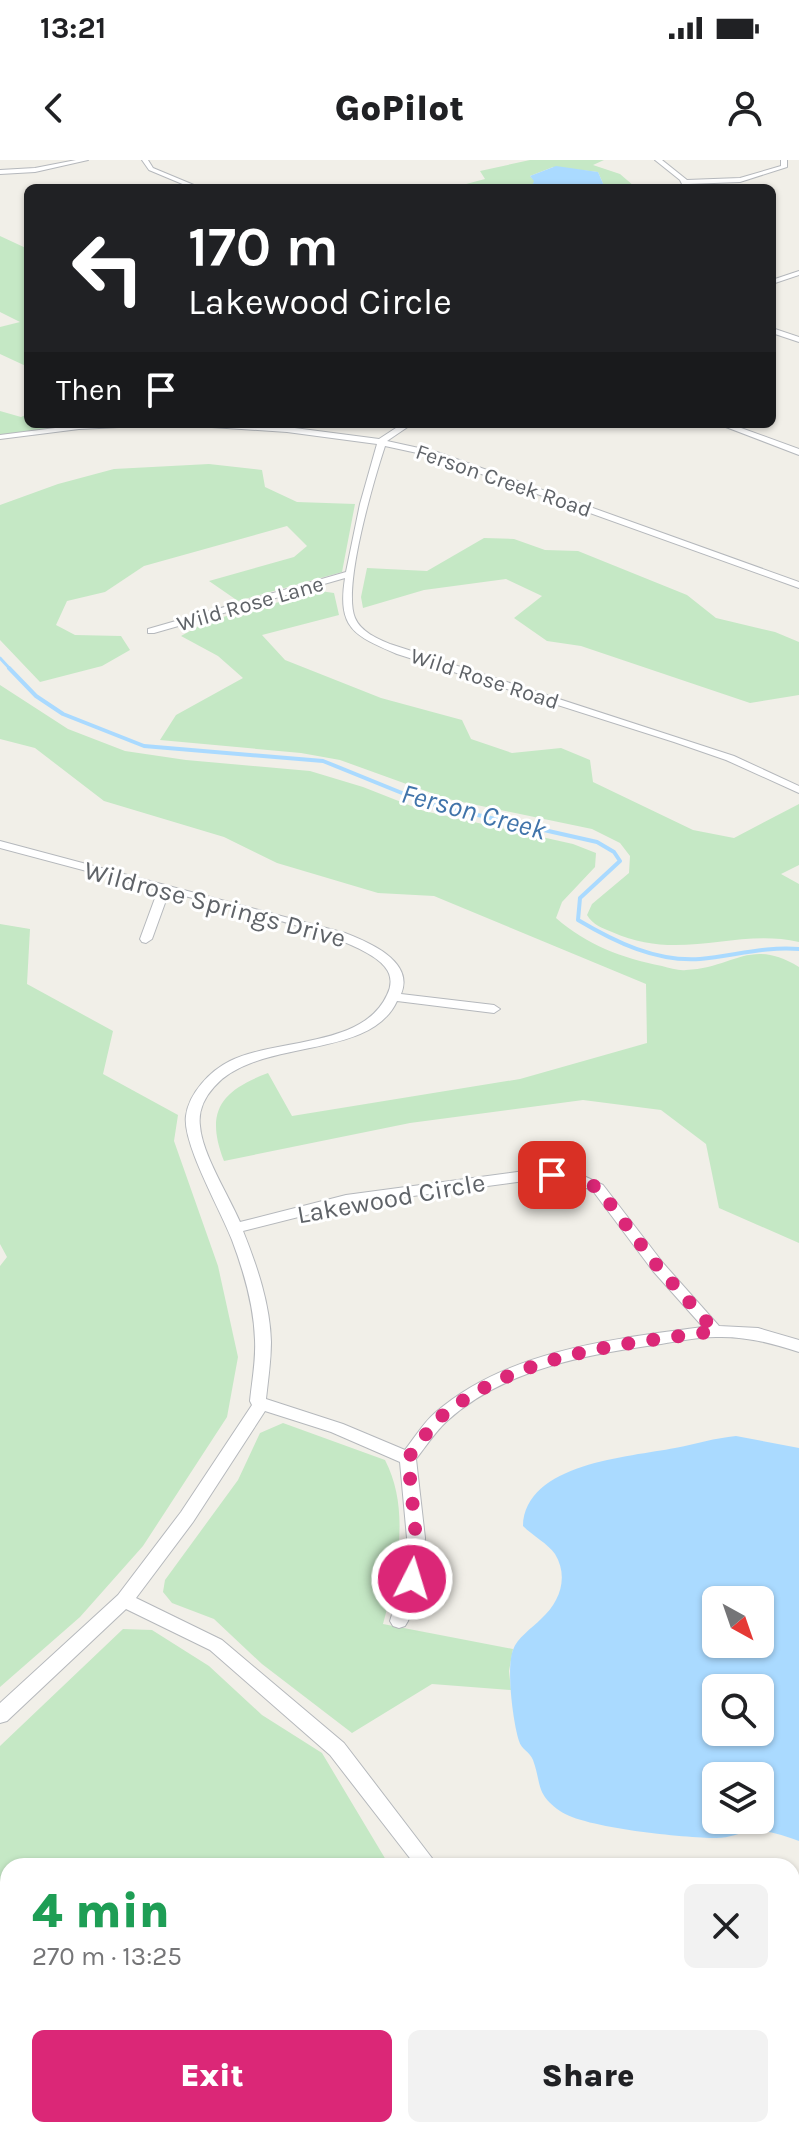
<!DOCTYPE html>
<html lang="en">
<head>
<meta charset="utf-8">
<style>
	body { margin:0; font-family:Karla,sans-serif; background:#f2f2f2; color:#202124; height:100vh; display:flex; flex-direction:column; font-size:30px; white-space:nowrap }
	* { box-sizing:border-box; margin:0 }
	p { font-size:26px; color:#757577 }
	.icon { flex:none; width:44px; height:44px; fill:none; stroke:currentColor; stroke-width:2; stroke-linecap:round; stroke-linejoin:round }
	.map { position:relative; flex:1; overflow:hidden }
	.panel { position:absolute; left:0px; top:1698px; width:800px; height:280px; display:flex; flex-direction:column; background:#fff; border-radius:24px 24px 0 0; box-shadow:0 2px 6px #0004 }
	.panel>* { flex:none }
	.banner { position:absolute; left:24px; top:24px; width:752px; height:244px; border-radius:12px; box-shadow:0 2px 6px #0004; background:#202124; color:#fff; overflow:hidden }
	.needle { width:52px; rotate:140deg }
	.fabs { position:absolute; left:702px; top:1426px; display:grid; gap:16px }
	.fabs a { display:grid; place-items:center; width:72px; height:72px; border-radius:12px; background:#fff; box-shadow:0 2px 6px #0004; font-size:40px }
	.pin { position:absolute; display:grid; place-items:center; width:68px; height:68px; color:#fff; margin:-34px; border-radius:16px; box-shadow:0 4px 12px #0006 }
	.me { position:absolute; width:88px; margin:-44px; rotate:5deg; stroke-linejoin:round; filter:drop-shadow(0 0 6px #0008) }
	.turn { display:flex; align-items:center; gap:28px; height:168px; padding:0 32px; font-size:36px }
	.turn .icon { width:104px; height:104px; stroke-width:2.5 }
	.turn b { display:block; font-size:56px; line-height:68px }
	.then { display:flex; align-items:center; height:76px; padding:0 32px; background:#0003; gap:16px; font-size:30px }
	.round { display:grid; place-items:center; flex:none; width:84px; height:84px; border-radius:12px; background:#f2f2f2 }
	.overview { display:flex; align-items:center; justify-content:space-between; height:136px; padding:0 32px }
	h1 { font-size:48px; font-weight:800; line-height:60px; color:#1e9e55 }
	.cta { display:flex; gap:16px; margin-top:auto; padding:16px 32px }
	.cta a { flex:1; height:92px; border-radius:12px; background:#db2777; color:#fff; font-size:32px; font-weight:800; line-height:92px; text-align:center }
	.cta a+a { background:#f2f2f2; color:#202124 }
	.status { display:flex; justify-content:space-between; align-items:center; height:56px; padding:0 40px; background:#fff; direction:ltr }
	.status svg { height:22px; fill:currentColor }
	header { display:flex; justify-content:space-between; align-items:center; height:104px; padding:0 32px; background:#fff; font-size:36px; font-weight:800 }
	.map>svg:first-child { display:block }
</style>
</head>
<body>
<div class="status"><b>13:21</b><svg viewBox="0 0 49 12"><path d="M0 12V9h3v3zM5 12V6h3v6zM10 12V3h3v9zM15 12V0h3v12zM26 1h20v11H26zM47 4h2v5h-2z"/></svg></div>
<header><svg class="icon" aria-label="back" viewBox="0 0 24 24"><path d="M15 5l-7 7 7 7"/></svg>GoPilot<svg class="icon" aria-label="person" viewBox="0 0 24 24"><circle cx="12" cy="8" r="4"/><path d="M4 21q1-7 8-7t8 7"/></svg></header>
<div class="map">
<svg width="799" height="1978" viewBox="0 0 799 1978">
	<rect width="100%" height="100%" fill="#f1efe8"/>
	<path fill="#c5e8c5" d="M 530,0 L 604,0 L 593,5 L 620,14 L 634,26 L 605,28 L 598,12 L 553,7 L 530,16 L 535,21 L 532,25 L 537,28 L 451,28 L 485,19 L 480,11 Z
		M 0,76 L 28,89 L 28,207 L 0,194 L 0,167 L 20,162 L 0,152 Z
		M 0,251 L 21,257 L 28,254 L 28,264 L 87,264 L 0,275 Z
		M 209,304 L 262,310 L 265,327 L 297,342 L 355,344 L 342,412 L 238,441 L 209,421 L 294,397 L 307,386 L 287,366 L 144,406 L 105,432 L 67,441 L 56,465 L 75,475 L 121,476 L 130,490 L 102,506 L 40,522 L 0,480 L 0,345 L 58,324 L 114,309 Z
		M 484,378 L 514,379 L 545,390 L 578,391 L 687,435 L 716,458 L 775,472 L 799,482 L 799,535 L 750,543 L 581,486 L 547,481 L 514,458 L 542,436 L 506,419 L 424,430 L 363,448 L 361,437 L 367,408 L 427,411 Z
		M 320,431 L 334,433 L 339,455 L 262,475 L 285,500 L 381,538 L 462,560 L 471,579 L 512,593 L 561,588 L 590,600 L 593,622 L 693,670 L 734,678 L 799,644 L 799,705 L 781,714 L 799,724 L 799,782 C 735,767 681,803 612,772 C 602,768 593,765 587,755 L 592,744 L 629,713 L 630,696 L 620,683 L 592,669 L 448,639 L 340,600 L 301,593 L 160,580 L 176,555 L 243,518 L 218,496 L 181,476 L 208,461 Z
		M 0,525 L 68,569 L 125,591 L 186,600 L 310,611 L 363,627 L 424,651 L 573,684 L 596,693 L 595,707 L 562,742 L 556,758 C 587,785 622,798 662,806 C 670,808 679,811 686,810 C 734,808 750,777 799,807 L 799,1083 L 719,1048 L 706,984 L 661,950 L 583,940 L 410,963 L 224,1001 C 205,952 220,931 268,913 L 292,956 L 520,919 L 647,883 L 646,824 L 434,736 L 378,733 L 277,703 L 224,677 L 104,641 L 35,588 L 0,579 Z
		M 0,764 L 30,769 L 27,824 L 113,871 L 103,914 L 178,955 L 174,981 L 218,1106 L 238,1197 L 227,1257 L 143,1386 L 80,1457 L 0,1527 L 0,1106 L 7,1097 L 0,1084 Z
		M 283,1263 L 385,1300 C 411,1350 397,1413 383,1464 L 513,1489 L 509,1511 L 511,1530 L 432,1524 L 352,1573 L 262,1504 L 214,1459 L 172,1443 L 163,1432 L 165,1420 L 238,1320 L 260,1273 Z
		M 123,1469 L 152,1470 L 209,1506 L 262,1555 L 322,1593 L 386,1700 L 382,1706 L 8,1706 L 8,1970 L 282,1970 L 282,1978 L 0,1978 L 0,1586 Z"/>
	<path fill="#aadaff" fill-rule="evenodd" d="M 556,6 L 598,12 L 605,28 L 532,26 L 534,21 L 530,16 Z
		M 736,1276 L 799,1288 L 799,1681 C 785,1676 767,1669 751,1671 C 739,1673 730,1678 716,1678 C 686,1678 583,1668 560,1651 C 535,1633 542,1625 533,1600 C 530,1592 521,1589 519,1581 C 513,1562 506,1508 513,1490 C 517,1478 532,1468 541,1459 C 560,1442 569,1417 555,1394 C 548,1384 532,1375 523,1366 C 525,1303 629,1297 675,1288 C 696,1284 715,1278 736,1276 ZM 716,1440 L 760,1440 L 760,1484 L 716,1484 ZM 760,1528 L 760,1572 L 716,1572 L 716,1528 ZM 716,1616 L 760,1616 L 760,1660 L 716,1660 Z"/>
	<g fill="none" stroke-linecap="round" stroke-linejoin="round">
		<path stroke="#aadaff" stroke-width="3" d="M 0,498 L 11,510"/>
		<path stroke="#aadaff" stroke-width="4" d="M 9,508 L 36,536 L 63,554 L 144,586 L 323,601 L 429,644 L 597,682 L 614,692 L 620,701 L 580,738 L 578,760 C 615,782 656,802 700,799 C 734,796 765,786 799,789"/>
		<defs>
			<path id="minor" d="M 76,0 L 88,0 L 35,12 L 0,14 L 0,10 L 35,8 Z
				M 142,0 L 148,0 L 153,8 L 201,28 L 192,28 L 149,10 Z
				M 655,0 L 662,0 L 687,20 L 740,18 L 781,6 L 781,0 L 787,0 L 787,7 L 740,22 L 688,24 L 690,28 L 684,28 L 680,20 Z
				M 799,111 L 799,115 L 772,124 L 772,120 Z
				M 772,168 L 799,177 L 799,182 L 772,173 Z
				M 143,264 L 139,266 L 79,269 L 0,279 L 0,275 L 79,265 Z
				M 193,264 L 287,267 L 379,279 L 402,264 L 412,264 L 387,281 L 437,292 L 799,422 L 799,428 L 431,296 L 385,286 C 374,320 342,427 355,458 C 361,472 378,479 390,484 L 734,596 L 799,626 L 799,633 L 726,600 L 674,582 L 397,494 C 355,476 337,469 345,418 L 154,473 L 148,473 L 148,469 L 346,412 L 360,344 L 377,284 L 287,272 L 197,266 Z
				M 718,264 L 730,264 L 799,289 L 799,295 Z
				M 0,681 L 345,773 C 368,782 415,801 401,834 L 494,845 L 500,849 L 494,853 L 397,841 C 370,901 257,877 214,927 C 204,938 198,952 200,966 C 202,994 229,1036 240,1062 L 346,1035 L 532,1010 L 571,1010 L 603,1025 L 663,1103 L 719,1166 L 758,1168 L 799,1180 L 799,1192 C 771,1183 745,1176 716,1177 C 698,1177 679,1181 661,1184 C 588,1194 504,1209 447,1261 C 435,1272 426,1286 416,1299 L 425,1378 L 421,1419 L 408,1461 L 405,1466 L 399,1468 L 393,1466 L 390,1461 L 403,1419 L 407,1378 L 400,1302 L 331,1272 L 265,1251 L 193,1362 L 136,1438 L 222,1480 L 344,1583 L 438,1706 L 416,1706 L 330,1595 L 210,1490 L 126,1449 L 7,1561 L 0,1563 L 0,1543 L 118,1435 L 181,1352 L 252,1245 L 250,1241 C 252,1221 256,1201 255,1180 C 254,1146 244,1112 232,1080 C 221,1051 182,983 186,956 C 189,933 210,911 230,901 C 276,878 363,888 387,835 C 392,826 392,815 385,807 C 361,775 213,744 169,732 L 152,779 L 146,783 L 142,782 L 140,779 L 158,730 L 0,688 ZM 532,1020 L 569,1020 L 593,1031 L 653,1111 L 703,1167 C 613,1179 508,1190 436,1252 C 424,1262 415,1277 405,1290 L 343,1264 L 266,1239 C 268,1220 271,1201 271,1182 C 270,1144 257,1106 243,1071 L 346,1045 Z
				M 792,1818 L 799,1820 L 799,1840 L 792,1838 Z
				M 465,1970 L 487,1970 L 485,1978 L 463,1978 Z"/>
		</defs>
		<use href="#minor" stroke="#b5b8bc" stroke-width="2"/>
		<use href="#minor" fill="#fff" fill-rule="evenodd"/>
	</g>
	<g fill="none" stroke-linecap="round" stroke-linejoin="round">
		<path stroke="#db2777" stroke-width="14" stroke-dasharray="0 25.2" d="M 412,1419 L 416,1378 L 408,1298 C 419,1284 430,1267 443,1255 C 522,1192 620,1185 715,1171 L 658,1107 L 598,1028 L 571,1015 L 552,1015"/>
	</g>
	<g text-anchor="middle" stroke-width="6" stroke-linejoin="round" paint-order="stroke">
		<g font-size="22" fill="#5f6368" stroke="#fff">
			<text transform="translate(504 320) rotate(19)" y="8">Ferson Creek Road</text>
			<text transform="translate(250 443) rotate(-16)" y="8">Wild Rose Lane</text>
			<text transform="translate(485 518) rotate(18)" y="8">Wild Rose Road</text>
		</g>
		<g font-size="26" fill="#5f6368" stroke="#fff">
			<text transform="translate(215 744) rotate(15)" y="9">Wildrose Springs Drive</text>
			<text transform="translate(391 1038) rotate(-10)" y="9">Lakewood Circle</text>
		</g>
		<g font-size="28" font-style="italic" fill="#4174aa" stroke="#fff">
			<text transform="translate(474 651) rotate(15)" y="10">Ferson Creek</text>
		</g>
	</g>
</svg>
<div class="fabs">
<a><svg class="needle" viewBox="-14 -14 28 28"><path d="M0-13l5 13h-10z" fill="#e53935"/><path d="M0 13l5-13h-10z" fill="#757577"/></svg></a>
<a><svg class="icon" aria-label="search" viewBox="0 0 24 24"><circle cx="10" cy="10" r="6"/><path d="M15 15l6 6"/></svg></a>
<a><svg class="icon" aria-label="layers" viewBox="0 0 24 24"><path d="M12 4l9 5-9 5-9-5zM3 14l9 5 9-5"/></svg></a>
</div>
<div class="pin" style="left:552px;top:1015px;background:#d93025"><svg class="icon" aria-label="arrive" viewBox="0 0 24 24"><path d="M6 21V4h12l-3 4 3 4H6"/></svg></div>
<svg class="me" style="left:412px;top:1419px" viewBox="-20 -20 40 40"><circle r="17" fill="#db2777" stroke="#fff" stroke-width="3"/><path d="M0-11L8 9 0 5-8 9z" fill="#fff"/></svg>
<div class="banner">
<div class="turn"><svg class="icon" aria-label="left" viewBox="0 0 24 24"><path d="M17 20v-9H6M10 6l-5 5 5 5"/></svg><div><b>170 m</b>Lakewood Circle</div></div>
<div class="then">Then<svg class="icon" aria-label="arrive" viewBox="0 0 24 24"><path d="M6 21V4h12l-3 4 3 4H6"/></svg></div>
</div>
<section class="panel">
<div class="overview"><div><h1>4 min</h1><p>270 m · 13:25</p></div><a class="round"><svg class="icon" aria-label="close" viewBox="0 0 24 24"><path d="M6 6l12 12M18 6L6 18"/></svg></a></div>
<div class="cta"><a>Exit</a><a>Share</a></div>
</section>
</div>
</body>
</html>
